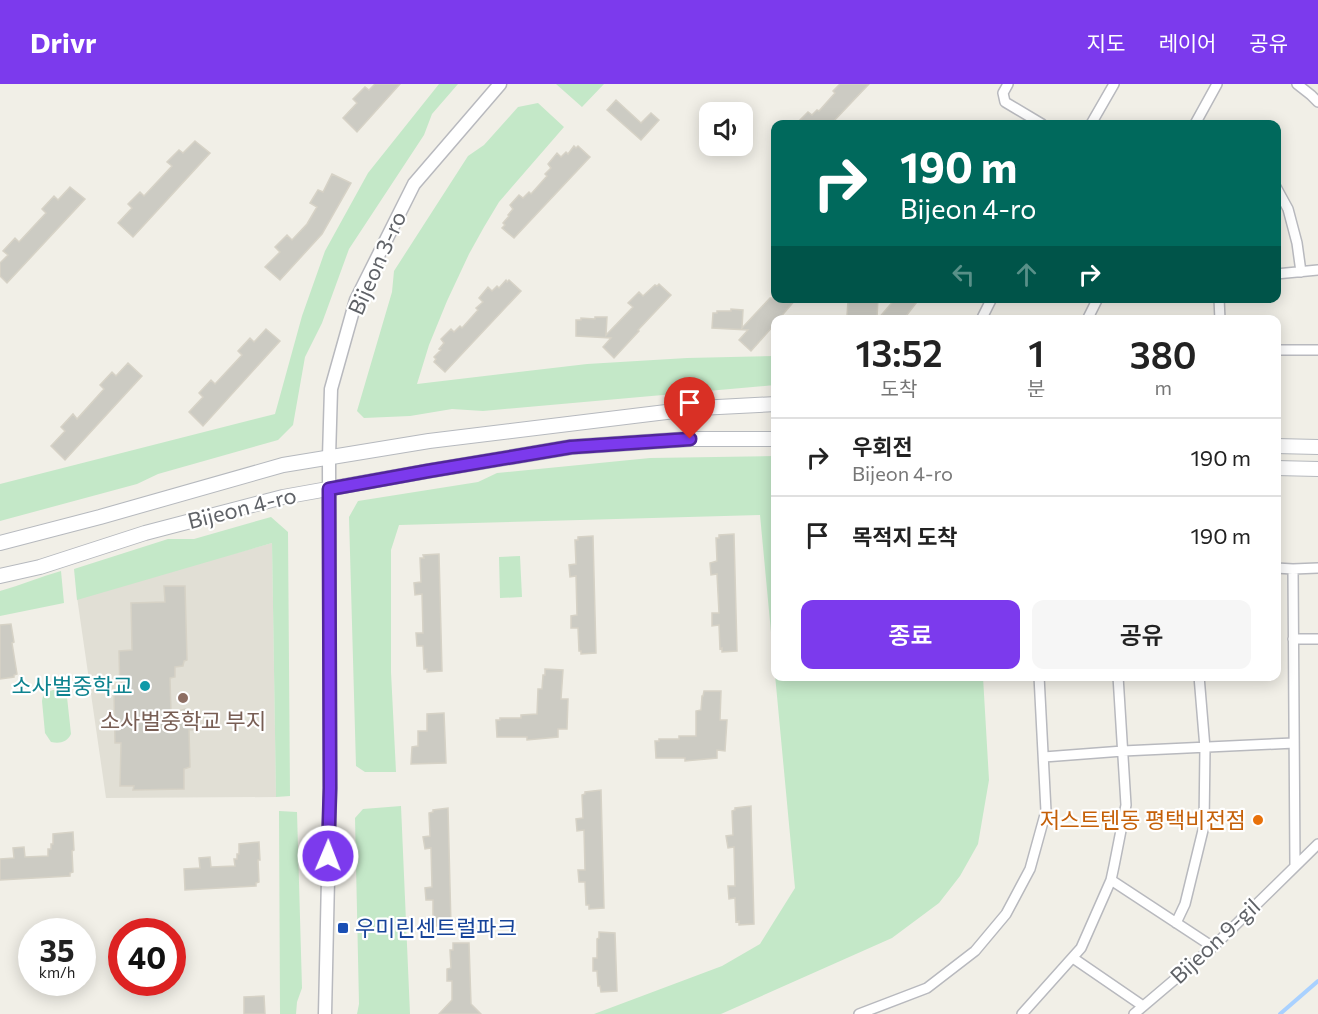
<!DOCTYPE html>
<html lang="ko">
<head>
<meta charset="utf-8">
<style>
	body { margin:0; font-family:Commissioner,"Noto Sans KR",sans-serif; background:#f6f6f6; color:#222; height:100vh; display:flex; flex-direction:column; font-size:22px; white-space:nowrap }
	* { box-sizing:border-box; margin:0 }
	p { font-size:20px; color:#767676 }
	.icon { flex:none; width:33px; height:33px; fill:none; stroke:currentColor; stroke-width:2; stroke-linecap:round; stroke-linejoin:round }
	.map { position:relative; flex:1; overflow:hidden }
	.details { position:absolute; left:771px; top:231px; width:510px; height:366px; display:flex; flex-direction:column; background:#fff; border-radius:12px; box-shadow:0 3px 15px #0003 }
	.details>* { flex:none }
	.guide { position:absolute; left:771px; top:36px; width:510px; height:183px; border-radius:12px; box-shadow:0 3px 15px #0003; background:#00695c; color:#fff; overflow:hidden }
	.fabs { position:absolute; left:699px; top:18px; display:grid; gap:12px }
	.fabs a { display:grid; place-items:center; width:54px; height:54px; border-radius:12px; background:#fff; box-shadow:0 3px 15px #0003; font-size:30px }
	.speed { position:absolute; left:18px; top:834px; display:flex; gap:12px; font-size:30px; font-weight:700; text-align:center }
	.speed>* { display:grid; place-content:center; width:78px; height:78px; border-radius:50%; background:#fff; box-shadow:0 3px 15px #0003; line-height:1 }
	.speed small { font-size:15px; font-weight:400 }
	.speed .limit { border:9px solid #d22; background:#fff; color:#111 }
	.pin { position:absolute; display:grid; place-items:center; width:51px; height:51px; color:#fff; margin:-62px -26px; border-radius:50% 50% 50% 0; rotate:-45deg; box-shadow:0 0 6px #0007 }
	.pin .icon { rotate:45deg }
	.me { position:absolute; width:66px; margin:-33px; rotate:1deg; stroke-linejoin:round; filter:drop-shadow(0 0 4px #0008) }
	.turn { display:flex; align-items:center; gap:21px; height:126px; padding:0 30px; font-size:27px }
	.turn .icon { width:78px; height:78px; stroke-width:2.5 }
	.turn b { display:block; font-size:42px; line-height:51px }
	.lanes { display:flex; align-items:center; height:57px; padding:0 30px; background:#0003; justify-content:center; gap:30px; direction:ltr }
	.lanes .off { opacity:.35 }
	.eta { display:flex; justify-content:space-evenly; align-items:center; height:102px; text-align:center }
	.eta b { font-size:36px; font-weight:600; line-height:42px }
	.action { display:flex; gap:12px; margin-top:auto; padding:12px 30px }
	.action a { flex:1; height:69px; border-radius:12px; background:#7c3aed; color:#fff; font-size:24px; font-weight:600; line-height:69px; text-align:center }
	.action a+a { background:#f6f6f6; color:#222 }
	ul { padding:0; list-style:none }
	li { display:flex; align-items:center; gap:18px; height:78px; padding:0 30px; border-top:2px solid #e0e0e0 }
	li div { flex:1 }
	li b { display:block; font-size:22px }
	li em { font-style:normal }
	header { display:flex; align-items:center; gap:36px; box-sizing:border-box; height:84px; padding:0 30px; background:#7c3aed; color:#fff }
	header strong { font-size:28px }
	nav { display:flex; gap:33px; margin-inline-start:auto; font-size:21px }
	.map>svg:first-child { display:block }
</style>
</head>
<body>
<header>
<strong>Drivr</strong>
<nav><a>지도</a><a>레이어</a><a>공유</a></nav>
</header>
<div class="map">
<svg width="1318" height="930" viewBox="0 0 1318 930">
	<rect width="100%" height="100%" fill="#f1efe7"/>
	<path fill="#e1dfd5" d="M 272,459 L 276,713 L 106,714 L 77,513 Z"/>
	<path fill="#c4e8c8" d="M 439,0 L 458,0 L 432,30 L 424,51 L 349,165 L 322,239 L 305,273 L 293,341 L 278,356 L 158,390 L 137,400 L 0,437 L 0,400 L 275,330 L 302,232 L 325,167 L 368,89 Z
		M 556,0 L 604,0 L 582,23 Z
		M 538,19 L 564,43 L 499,118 L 484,143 L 469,170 L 447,217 L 429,261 L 417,300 L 587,280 L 687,274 L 775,272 L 775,301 L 483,327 L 452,325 L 410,332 L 364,334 L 357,327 L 392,208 L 394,187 L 468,72 L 484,61 L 518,23 Z
		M 775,372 L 776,592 L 983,593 L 989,696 L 978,760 L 960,792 L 939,819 L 892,854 L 721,930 L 594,930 L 722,882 L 760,860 L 795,804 L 760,431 L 399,441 L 391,466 L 391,588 L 396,688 L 365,688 L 356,682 L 349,433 L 358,417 L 478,398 L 497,389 L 650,374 Z
		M 271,433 L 288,448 L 290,712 L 276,713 L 272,459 L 77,516 L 74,485 L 168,455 L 194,455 Z
		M 520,472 L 522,513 L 500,514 L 499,473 Z
		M 61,487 L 64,519 L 0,532 L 0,507 C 21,501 40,493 61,487 Z
		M 53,606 L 60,606 L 67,613 L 71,650 C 67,658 60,660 51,658 L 45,649 L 42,617 L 43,612 L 48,608 Z
		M 401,722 L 410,930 L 357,930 L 359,920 L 355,734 L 363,725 Z
		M 279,727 L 297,728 L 302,904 L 297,918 L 296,930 L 280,930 Z"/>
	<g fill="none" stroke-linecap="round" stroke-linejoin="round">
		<path stroke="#a9d1ff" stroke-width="4" d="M 1280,930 L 1318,897"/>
	</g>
	<path fill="#cccbc3" stroke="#d6d2c6" stroke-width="1.5" d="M 375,0 L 400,0 L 357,48 L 343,34 L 357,19 L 353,15 L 365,3 L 369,6 Z
		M 840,0 L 869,0 L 831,40 L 796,40 L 808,28 L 812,31 L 817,26 L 819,27 L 835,9 L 833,7 Z
		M 616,16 L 641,39 L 651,29 L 659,36 L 641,56 L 607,26 Z
		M 195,57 L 210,69 L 133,153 L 118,139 L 132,124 L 128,120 L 140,108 L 144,112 L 172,82 L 167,78 L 179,66 L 183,69 Z
		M 574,62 L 576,64 L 578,62 L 590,73 L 514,154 L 502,144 L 505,141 L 503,139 L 509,132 L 508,131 L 513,125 L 510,121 L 519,111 L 523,114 L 529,108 L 531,110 L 547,92 L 545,90 L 551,84 L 548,80 L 557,69 L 561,73 L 566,68 L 568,70 Z
		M 332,90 L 351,99 L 322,150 L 280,196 L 265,183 L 280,168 L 275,163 L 287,151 L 292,156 L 307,140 L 317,123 L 310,119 L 318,106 L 323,108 Z
		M 70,103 L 85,115 L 7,199 L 0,192 L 0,179 L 8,171 L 3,167 L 15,154 L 19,158 L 46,129 L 42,125 L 54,112 L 58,116 Z
		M 506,196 L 507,198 L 509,196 L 521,207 L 445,288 L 434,278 L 436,275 L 434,273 L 441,266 L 439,265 L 444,259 L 441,255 L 451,245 L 454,248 L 460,242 L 462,244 L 478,226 L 476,224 L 483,218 L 479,214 L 488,203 L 492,207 L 497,202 L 499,204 Z
		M 659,200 L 671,211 L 638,246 L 639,247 L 614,274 L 603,263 L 611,254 L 576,252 L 576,236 L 581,236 L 581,234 L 595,235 L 595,233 L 607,233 L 606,251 L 633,223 L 628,219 L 639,208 L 643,212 L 655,201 L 657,202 Z
		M 770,214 L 797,214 L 778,236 L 776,236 L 775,240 L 751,267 L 739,256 L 748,246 L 712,244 L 713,229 L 717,229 L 717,227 L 731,227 L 731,225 L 743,226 L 742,244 Z
		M 866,214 L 878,214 L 877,234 L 847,232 L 848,217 L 852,217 L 852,215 Z
		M 896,214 L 920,214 L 903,236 L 877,236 Z
		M 266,245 L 280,257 L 203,342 L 189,328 L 203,313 L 199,309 L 211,296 L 215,300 L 242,271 L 238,267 L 250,254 L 254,258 Z
		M 128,279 L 142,292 L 65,376 L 51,362 L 65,347 L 61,343 L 73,330 L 77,335 L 104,305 L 100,301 L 112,288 L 116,292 Z
		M 734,450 L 737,567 L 722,568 L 722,564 L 720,565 L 719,541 L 712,542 L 712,529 L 719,529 L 717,490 L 711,491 L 710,479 L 717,477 L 716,454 L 719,454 L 719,451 Z
		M 593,452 L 596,569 L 581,570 L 581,567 L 579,567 L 578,544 L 571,544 L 571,532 L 577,531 L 576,492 L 570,493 L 569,481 L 576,480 L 575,456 L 578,456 L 578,453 Z
		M 439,470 L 442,587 L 427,588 L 427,585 L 424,585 L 423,562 L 417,562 L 416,549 L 423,549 L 422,510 L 415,511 L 414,499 L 421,498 L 420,474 L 424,474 L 423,471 Z
		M 164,502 L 185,502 L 187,576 L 184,577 L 183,582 L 175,583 L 175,593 L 170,594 L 171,629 L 186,625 L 187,629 L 192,628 L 194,646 L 189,646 L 190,683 L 184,685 L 184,705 L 133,706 L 134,702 L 120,702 L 121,659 L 115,659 L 114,609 L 120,610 L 119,567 L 132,566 L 131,519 L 165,518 Z
		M 11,540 L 14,558 L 12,559 L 17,590 L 14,591 L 14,593 L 0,595 L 0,541 Z
		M 545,585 L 563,586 L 561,615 L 568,615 L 567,645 L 558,645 L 558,653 L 527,656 L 527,653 L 497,653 L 496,636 L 500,636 L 500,634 L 521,634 L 521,631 L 537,630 L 538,605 L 542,605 L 543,591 L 545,591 Z
		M 704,607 L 721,607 L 720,636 L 727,636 L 725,667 L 717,666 L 717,674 L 685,677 L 685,674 L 656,674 L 655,657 L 659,657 L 659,655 L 679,655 L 679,652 L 696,652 L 696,627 L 701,626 L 702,612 L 703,612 Z
		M 444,629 L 446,679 L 411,680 L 412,663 L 418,662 L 418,647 L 427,647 L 427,630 Z
		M 601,706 L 604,824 L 589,825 L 589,821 L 586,821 L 585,798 L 579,798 L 578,786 L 585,786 L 584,746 L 577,747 L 576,735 L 583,734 L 582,711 L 585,710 L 585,708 Z
		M 751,722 L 754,840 L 739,841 L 739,837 L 736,838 L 735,814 L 729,815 L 728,802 L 735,802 L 734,763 L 728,764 L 726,752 L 733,751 L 732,727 L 735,726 L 735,724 Z
		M 448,724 L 451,842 L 436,842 L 436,839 L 433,839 L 433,816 L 426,816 L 425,804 L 432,803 L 431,764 L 425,765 L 423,753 L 430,752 L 429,729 L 433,728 L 433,726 Z
		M 73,748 L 74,766 L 72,767 L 73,788 L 70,789 L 70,792 L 0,796 L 0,775 L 14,774 L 13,764 L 24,763 L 25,773 L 48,772 L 48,765 L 51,765 L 51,760 L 53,760 L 53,750 Z
		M 259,758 L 260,776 L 258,776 L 259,798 L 256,799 L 256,802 L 185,806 L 184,785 L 200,784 L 199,774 L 210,773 L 211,783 L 235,782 L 234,775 L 237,775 L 237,770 L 239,770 L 239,760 Z
		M 599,848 L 615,849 L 617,907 L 601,908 L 600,902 L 598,902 L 597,887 L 593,887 L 593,874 L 597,874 L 597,855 L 599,854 Z
		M 453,859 L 469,859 L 471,920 L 481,930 L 439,930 L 452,916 L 452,897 L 447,897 L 447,885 L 451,884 L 450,866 L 453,866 Z
		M 264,912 L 265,930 L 244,930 L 244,913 Z"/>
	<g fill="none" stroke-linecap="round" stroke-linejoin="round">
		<defs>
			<path id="minor" d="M 1008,0 L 1003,9 L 1005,18 L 1042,40
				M 1297,0 L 1311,11 L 1318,18
				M 1091,40 L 1114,0
				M 1195,40 L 1217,0
				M 1276,103 L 1288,125 L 1297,159 L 1301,188
				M 1276,190 L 1318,186
				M 1219,214 L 1220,236
				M 981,236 L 992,214
				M 1087,236 L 1098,214
				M 1276,266 L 1318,266
				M 1276,484 L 1293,485 L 1318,484
				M 1293,485 L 1295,782
				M 1293,555 L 1318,555
				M 1044,673 L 1123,667 L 1294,659
				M 1111,796 L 1213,863
				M 1176,839 L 1185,820 L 1204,742 L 1205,664 L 1199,592
				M 1073,874 L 1143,922
				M 859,930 L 927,904 L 975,867 L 1006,830 L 1030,785 L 1046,727 L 1039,592
				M 1022,930 L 1081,864 L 1111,796 L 1114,782 L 1126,721 L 1118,592
				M 1134,930 L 1213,863 L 1318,760"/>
			<path id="tertiary" d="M 325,930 L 330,704 L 329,373 L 331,305 L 356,216 L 414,100 L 500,0"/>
			<path id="secondary" d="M 1276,362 L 1318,363
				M 1276,384 L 1318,385
				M 0,459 L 100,433 L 283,381 L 429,357 L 699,324 L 776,320
				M 0,492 L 40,483 L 145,449 L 283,413 L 428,387 L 571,363 L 690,355 L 776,355"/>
		</defs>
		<use href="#minor" stroke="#b8b9be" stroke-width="12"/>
		<use href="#tertiary" stroke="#b8b9be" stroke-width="15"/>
		<use href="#secondary" stroke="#b6b9be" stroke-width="16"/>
		<use href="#minor" stroke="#fff" stroke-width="9"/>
		<use href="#tertiary" stroke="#fff" stroke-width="12"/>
		<use href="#secondary" stroke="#fff" stroke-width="14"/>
	</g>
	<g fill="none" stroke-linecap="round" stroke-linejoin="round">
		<defs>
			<path id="route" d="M 328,772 L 330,704 L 329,405 L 428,387 L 571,363 L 690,355"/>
		</defs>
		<use href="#route" stroke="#51269a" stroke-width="15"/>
		<use href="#route" stroke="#7c3aed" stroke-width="10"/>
	</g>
	<circle fill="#0f9aa8" stroke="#fff" stroke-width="2" cx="145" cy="602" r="6"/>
	<circle fill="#8d6e63" stroke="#fff" stroke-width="2" cx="183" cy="614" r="6"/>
	<circle fill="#e8710a" stroke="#fff" stroke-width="2" cx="1258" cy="736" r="6"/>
	<rect fill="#1a4fb4" stroke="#fff" stroke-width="2" x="337" y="838" width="12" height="12" rx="3"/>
	<g text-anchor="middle" stroke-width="4.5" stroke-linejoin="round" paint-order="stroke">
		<g font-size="22" fill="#5f6267" stroke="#fff">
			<text transform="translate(377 179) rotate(-66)" y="8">Bijeon 3-ro</text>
			<text transform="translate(242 424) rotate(-14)" y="8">Bijeon 4-ro</text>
			<text transform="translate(1215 857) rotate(-43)" y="8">Bijeon 9-gil</text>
		</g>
		<g font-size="22" fill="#0d838f" stroke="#fff" text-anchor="end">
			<text x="133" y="610">소사벌중학교</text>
		</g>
		<g font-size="22" fill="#785e54" stroke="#fff">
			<text x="183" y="645">소사벌중학교 부지</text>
		</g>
		<g font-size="22" fill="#c56008" stroke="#fff" text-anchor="end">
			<text x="1246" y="744">저스트텐동 평택비전점</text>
		</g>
		<g font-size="22" fill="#164399" stroke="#fff" text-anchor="start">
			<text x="355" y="852">우미린센트럴파크</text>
		</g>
	</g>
</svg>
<div class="fabs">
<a><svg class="icon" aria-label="sound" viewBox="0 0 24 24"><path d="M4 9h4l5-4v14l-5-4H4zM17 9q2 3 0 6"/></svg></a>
</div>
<div class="speed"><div>35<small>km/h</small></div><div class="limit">40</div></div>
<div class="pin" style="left:690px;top:355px;background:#d93025"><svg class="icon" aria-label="arrive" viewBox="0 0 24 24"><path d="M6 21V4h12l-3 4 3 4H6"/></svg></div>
<svg class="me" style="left:328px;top:772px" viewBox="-20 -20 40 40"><circle r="17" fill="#7c3aed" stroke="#fff" stroke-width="3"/><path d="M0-11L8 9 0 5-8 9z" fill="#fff"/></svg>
<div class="guide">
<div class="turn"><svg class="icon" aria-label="right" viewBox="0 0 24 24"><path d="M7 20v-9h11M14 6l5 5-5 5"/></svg><div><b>190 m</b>Bijeon 4-ro</div></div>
<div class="lanes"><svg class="icon off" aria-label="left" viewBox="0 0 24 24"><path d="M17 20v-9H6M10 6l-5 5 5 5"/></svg><svg class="icon off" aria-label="ahead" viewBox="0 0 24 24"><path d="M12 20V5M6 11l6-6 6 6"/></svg><svg class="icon" aria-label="right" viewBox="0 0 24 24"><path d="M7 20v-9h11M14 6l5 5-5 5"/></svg></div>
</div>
<section class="details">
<div class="eta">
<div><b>13:52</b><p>도착</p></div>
<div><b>1</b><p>분</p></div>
<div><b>380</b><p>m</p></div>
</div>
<ul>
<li><svg class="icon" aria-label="right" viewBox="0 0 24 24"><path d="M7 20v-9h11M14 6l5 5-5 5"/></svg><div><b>우회전</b><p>Bijeon 4-ro</p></div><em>190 m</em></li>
<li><svg class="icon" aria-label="arrive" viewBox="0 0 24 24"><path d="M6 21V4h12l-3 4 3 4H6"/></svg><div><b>목적지 도착</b></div><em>190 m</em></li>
</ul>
<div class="action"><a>종료</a><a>공유</a></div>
</section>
</div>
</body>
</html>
